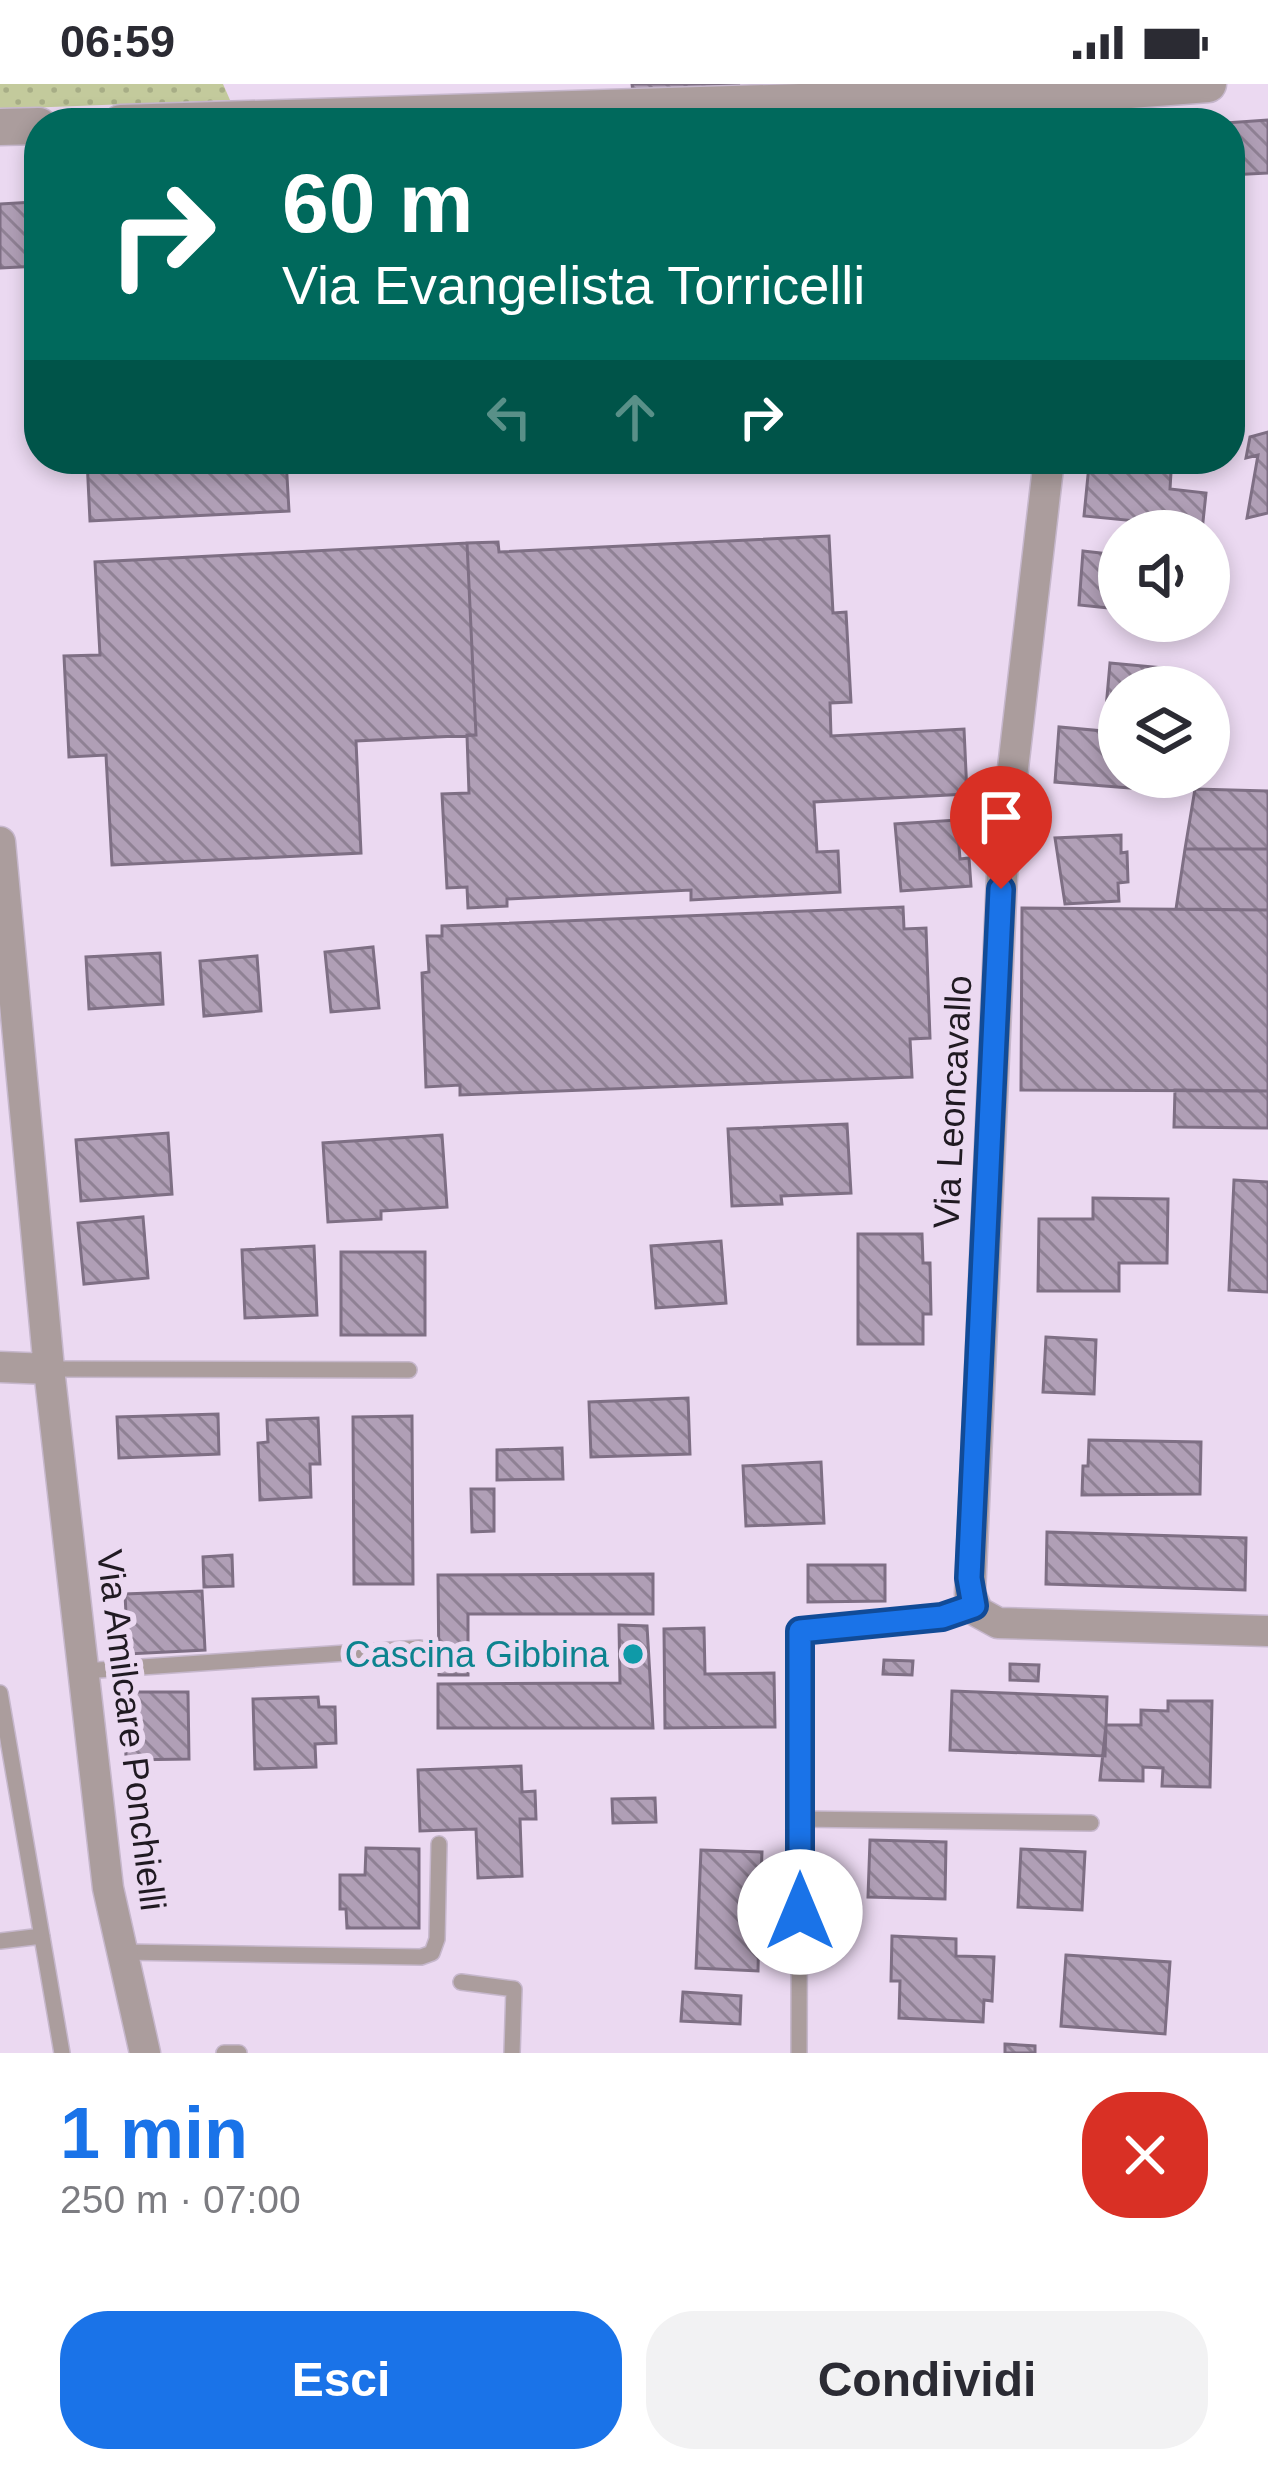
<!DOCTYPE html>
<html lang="it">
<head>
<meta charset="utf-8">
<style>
	body { margin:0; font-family:Helvetica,sans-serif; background:#f2f2f3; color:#2b2b33; height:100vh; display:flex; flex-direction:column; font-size:45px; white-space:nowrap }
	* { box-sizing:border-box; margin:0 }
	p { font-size:39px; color:#7c7c81 }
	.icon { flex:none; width:66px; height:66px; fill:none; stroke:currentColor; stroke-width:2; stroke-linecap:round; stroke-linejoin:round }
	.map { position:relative; height:1969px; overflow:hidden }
	.drawer { display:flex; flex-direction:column; background:#fff; flex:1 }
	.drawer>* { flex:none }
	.top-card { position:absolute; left:24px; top:24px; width:1221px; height:366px; border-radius:48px; box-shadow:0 6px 18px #0003; background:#00695c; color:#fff; overflow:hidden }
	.controls { position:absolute; left:1098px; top:426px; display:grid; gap:24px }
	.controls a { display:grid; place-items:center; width:132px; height:132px; border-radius:50%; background:#fff; box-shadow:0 6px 18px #0003; font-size:60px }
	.pin { position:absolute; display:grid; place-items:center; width:102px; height:102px; color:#fff; margin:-123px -51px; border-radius:50% 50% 50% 0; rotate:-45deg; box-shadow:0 0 12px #0007 }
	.pin .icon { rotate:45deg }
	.me { position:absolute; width:132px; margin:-66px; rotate:0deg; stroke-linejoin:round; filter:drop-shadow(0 0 9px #0008) }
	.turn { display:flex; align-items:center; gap:42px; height:252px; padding:0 60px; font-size:54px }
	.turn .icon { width:156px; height:156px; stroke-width:2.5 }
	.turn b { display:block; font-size:84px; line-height:102px }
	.lanes { display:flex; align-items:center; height:114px; padding:0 60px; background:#0003; justify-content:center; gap:60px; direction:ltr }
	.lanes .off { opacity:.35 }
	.round { display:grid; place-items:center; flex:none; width:126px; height:126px; border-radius:48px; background:#f2f2f3 }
	.overview { display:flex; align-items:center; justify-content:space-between; height:204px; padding:0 60px }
	h1 { font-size:72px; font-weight:700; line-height:90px; color:#1a73e8 }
	.primary-button { display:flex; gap:24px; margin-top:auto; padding:24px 60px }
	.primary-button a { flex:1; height:138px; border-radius:48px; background:#1a73e8; color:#fff; font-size:48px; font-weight:700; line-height:138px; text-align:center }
	.primary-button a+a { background:#f2f2f3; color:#2b2b33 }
	.status { display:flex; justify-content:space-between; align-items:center; height:84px; padding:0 60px; background:#fff; direction:ltr }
	.status svg { height:33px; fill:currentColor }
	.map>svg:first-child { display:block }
</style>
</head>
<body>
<div class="status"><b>06:59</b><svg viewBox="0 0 49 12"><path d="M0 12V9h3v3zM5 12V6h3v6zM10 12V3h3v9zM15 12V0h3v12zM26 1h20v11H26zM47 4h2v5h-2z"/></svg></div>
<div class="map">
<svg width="1268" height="1969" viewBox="0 0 1268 1969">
	<defs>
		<pattern id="park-dots" width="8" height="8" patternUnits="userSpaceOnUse" patternTransform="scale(3)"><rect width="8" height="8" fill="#c3ca9c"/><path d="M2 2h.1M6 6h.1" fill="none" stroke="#a7ad86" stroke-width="1.8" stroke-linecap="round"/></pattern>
		<pattern id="building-back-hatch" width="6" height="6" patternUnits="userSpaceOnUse" patternTransform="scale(3)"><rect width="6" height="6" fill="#b09fb6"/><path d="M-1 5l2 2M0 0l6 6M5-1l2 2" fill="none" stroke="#8f8194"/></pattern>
	</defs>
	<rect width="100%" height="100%" fill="#ebd9f1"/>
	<path fill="url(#park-dots)" d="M 0,0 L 223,0 L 230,16 L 0,25 Z"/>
	<path fill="url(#building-back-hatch)" stroke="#7e6f84" stroke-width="3" d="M 632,0 L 740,0 L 634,16 Z
		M 1147,27 L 1147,39 L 1109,39 L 1109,31 Z
		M 1268,36 L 1268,89 L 1230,91 L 1230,39 L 1225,39 Z
		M 34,118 L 39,121 L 39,182 L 0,184 L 0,120 Z
		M 1230,281 L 1239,282 L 1231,354 L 1230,354 Z
		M 1268,348 L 1268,429 L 1247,434 L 1258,371 L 1246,374 L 1250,353 Z
		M 87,375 L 286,375 L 289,427 L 90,437 Z
		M 1089,381 L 1171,388 L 1170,405 L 1206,409 L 1202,447 L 1147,447 L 1147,438 L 1084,432 Z
		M 829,452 L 833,529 L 846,528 L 851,618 L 830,619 L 831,652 L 964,645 L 967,710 L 814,718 L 817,768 L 838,767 L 840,808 L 691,816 L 691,806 L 507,815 L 507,822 L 468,824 L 467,803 L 447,804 L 442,710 L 469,709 L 467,651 L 476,651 L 467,459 L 498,458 L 499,468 Z
		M 467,459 L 476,651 L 356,657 L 361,769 L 112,781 L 106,671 L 69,673 L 64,572 L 100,571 L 95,478 Z
		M 1083,467 L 1119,471 L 1119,525 L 1079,521 Z
		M 1110,579 L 1165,584 L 1163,603 L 1119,603 L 1119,693 L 1155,693 L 1154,706 L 1055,698 L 1059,643 L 1104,647 Z
		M 1195,705 L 1268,707 L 1268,765 L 1185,765 Z
		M 957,736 L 960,775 L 969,774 L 971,802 L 901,807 L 895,740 Z
		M 1121,751 L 1121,769 L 1127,768 L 1128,798 L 1118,799 L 1119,817 L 1065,820 L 1055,754 Z
		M 1185,765 L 1268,765 L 1268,826 L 1176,825 Z
		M 903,823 L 904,845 L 926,844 L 930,954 L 910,955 L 912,993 L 460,1011 L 460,1001 L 426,1003 L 422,889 L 429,888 L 427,852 L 442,852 L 442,842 Z
		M 1022,824 L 1268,826 L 1268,1007 L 1021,1006 Z
		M 373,863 L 379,924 L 331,928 L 325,868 Z
		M 160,869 L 163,920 L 89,925 L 86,873 Z
		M 257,872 L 261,927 L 204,932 L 200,877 Z
		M 1175,1006 L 1268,1007 L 1268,1044 L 1174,1043 Z
		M 847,1040 L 851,1109 L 781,1112 L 782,1120 L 732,1122 L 728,1045 Z
		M 168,1049 L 172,1110 L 81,1117 L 76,1056 Z
		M 442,1051 L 447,1123 L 381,1127 L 381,1135 L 328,1138 L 323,1059 Z
		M 1234,1096 L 1268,1098 L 1268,1208 L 1229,1206 Z
		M 1093,1114 L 1168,1115 L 1167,1179 L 1119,1179 L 1119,1207 L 1038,1207 L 1039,1135 L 1093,1135 Z
		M 143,1133 L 148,1194 L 84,1200 L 78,1139 Z
		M 858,1150 L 922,1150 L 923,1179 L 930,1179 L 931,1230 L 923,1230 L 923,1260 L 858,1260 Z
		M 721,1157 L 726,1219 L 656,1224 L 651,1162 Z
		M 314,1162 L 317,1231 L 245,1234 L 242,1166 Z
		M 341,1168 L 425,1168 L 425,1251 L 341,1251 Z
		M 1046,1253 L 1096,1256 L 1094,1310 L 1043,1308 Z
		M 688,1314 L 690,1370 L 591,1373 L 589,1318 Z
		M 218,1330 L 219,1370 L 119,1374 L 117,1333 Z
		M 412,1332 L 413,1500 L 354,1500 L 353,1333 Z
		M 318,1334 L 320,1380 L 310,1380 L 311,1413 L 260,1416 L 258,1359 L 268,1358 L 267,1336 Z
		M 1089,1356 L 1201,1358 L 1200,1410 L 1082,1411 L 1083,1382 L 1088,1382 Z
		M 562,1364 L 563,1395 L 497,1396 L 497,1366 Z
		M 821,1378 L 824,1439 L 746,1442 L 743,1382 Z
		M 471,1405 L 494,1405 L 494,1447 L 472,1448 Z
		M 1047,1448 L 1246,1454 L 1245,1506 L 1046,1500 Z
		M 232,1471 L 233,1502 L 204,1503 L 203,1473 Z
		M 808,1481 L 885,1481 L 885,1517 L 808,1518 Z
		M 653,1490 L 653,1530 L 468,1530 L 468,1591 L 439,1591 L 438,1491 Z
		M 202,1507 L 205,1566 L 128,1570 L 125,1510 Z
		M 619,1541 L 647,1542 L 653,1644 L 438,1644 L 438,1600 L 620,1599 Z
		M 704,1544 L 705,1590 L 774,1589 L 775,1643 L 665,1644 L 664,1545 Z
		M 884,1576 L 913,1577 L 912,1591 L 883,1590 Z
		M 1010,1580 L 1039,1581 L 1038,1597 L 1010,1596 Z
		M 952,1607 L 1107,1613 L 1105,1672 L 950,1666 Z
		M 125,1608 L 188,1608 L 189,1675 L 126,1676 Z
		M 318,1613 L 319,1623 L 335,1623 L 336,1659 L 315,1660 L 316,1683 L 255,1685 L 253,1615 Z
		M 1168,1617 L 1212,1617 L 1210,1703 L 1162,1702 L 1163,1684 L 1143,1683 L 1143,1697 L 1100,1696 L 1106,1641 L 1141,1641 L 1141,1626 L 1168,1627 Z
		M 521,1682 L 522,1708 L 535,1707 L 536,1735 L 520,1735 L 522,1792 L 478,1794 L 476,1745 L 420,1747 L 418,1686 Z
		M 655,1714 L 656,1738 L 613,1739 L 612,1715 Z
		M 870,1756 L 946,1758 L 945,1815 L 868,1813 Z
		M 366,1764 L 419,1765 L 419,1844 L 347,1844 L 346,1825 L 340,1825 L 340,1791 L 365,1791 Z
		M 1021,1765 L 1085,1768 L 1082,1826 L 1018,1823 Z
		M 701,1766 L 762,1768 L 760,1817 L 770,1818 L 769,1842 L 759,1842 L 758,1887 L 696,1884 Z
		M 892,1852 L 956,1855 L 956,1872 L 994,1873 L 992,1917 L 984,1916 L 983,1938 L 899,1934 L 900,1897 L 891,1897 Z
		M 1066,1871 L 1170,1878 L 1165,1950 L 1061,1942 Z
		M 683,1908 L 741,1912 L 740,1940 L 681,1937 Z
		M 1005,1960 L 1035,1962 L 1035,1969 L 1005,1969 Z"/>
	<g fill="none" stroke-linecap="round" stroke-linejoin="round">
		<defs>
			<path id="service" d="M 49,1285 L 409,1286
				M 83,1587 L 420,1564
				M 0,1609 L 62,1969
				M 800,1735 L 1091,1739
				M 0,1857 L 42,1852
				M 122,1868 L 421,1873 L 432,1869 L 437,1855 L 439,1760
				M 461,1898 L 514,1905 L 512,1969
				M 224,1969 L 239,1969
				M 799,1969 L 800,1547 L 942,1533 L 974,1522"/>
			<path id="minor" d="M 1088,39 L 1091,9
				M 1049,375 L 1003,770 L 970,1510 L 978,1528 L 998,1539 L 1268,1547
				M 0,758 L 49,1285 L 108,1804 L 145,1969
				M 0,1283 L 49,1285"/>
			<path id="tertiary" d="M 121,39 L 1091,9 L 1208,0
				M 0,43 L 39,42"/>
		</defs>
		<use href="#service" stroke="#c6b7cc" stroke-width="18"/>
		<use href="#minor" stroke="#c6b7cc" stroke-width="33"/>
		<use href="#tertiary" stroke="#c6b7cc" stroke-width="39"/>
		<use href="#service" stroke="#ab9d9d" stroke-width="15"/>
		<use href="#minor" stroke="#ab9d9d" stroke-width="30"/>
		<use href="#tertiary" stroke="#ab9d9d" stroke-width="36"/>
	</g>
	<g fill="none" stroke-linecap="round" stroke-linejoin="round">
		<defs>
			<path id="route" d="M 800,1828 L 800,1547 L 942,1533 L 974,1522 L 969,1494 L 1001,805"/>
		</defs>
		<use href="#route" stroke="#114b97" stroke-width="30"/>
		<use href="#route" stroke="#1a73e8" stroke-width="21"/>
	</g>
	<circle fill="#0f9aa8" stroke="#ebd9f1" stroke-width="4.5" cx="633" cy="1570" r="12"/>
	<g text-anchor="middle" stroke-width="12" stroke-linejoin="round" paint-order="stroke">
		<g font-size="36" fill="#201a22" stroke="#ebd9f1">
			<text transform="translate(952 1018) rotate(-87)" y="13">Via Leoncavallo</text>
			<text transform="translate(132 1646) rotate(83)" y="13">Via Amilcare Ponchielli</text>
		</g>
		<g font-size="36" fill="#0d838f" stroke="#ebd9f1" text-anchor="end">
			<text x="609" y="1583">Cascina Gibbina</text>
		</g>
	</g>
</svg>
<div class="controls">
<a><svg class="icon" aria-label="sound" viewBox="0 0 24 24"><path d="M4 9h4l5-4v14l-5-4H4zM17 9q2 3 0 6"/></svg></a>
<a><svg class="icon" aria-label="layers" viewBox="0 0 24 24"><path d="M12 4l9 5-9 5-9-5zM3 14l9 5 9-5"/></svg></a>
</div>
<div class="pin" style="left:1001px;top:805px;background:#d93025"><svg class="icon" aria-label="arrive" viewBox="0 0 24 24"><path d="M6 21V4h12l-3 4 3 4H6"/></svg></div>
<svg class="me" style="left:800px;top:1828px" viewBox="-20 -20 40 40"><circle r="19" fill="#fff"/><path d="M0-13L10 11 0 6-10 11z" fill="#1a73e8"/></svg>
<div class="top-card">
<div class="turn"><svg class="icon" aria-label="right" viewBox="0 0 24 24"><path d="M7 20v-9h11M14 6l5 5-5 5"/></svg><div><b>60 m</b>Via Evangelista Torricelli</div></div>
<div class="lanes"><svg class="icon off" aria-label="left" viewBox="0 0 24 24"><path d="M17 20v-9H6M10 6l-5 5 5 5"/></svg><svg class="icon off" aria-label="ahead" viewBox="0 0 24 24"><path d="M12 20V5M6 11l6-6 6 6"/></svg><svg class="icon" aria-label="right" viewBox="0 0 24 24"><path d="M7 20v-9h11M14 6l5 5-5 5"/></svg></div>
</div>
</div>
<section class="drawer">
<div class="overview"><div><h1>1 min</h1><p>250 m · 07:00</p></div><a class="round" style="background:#d93025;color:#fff"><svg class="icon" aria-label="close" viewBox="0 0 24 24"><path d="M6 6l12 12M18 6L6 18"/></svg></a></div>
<div class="primary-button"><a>Esci</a><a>Condividi</a></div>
</section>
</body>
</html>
